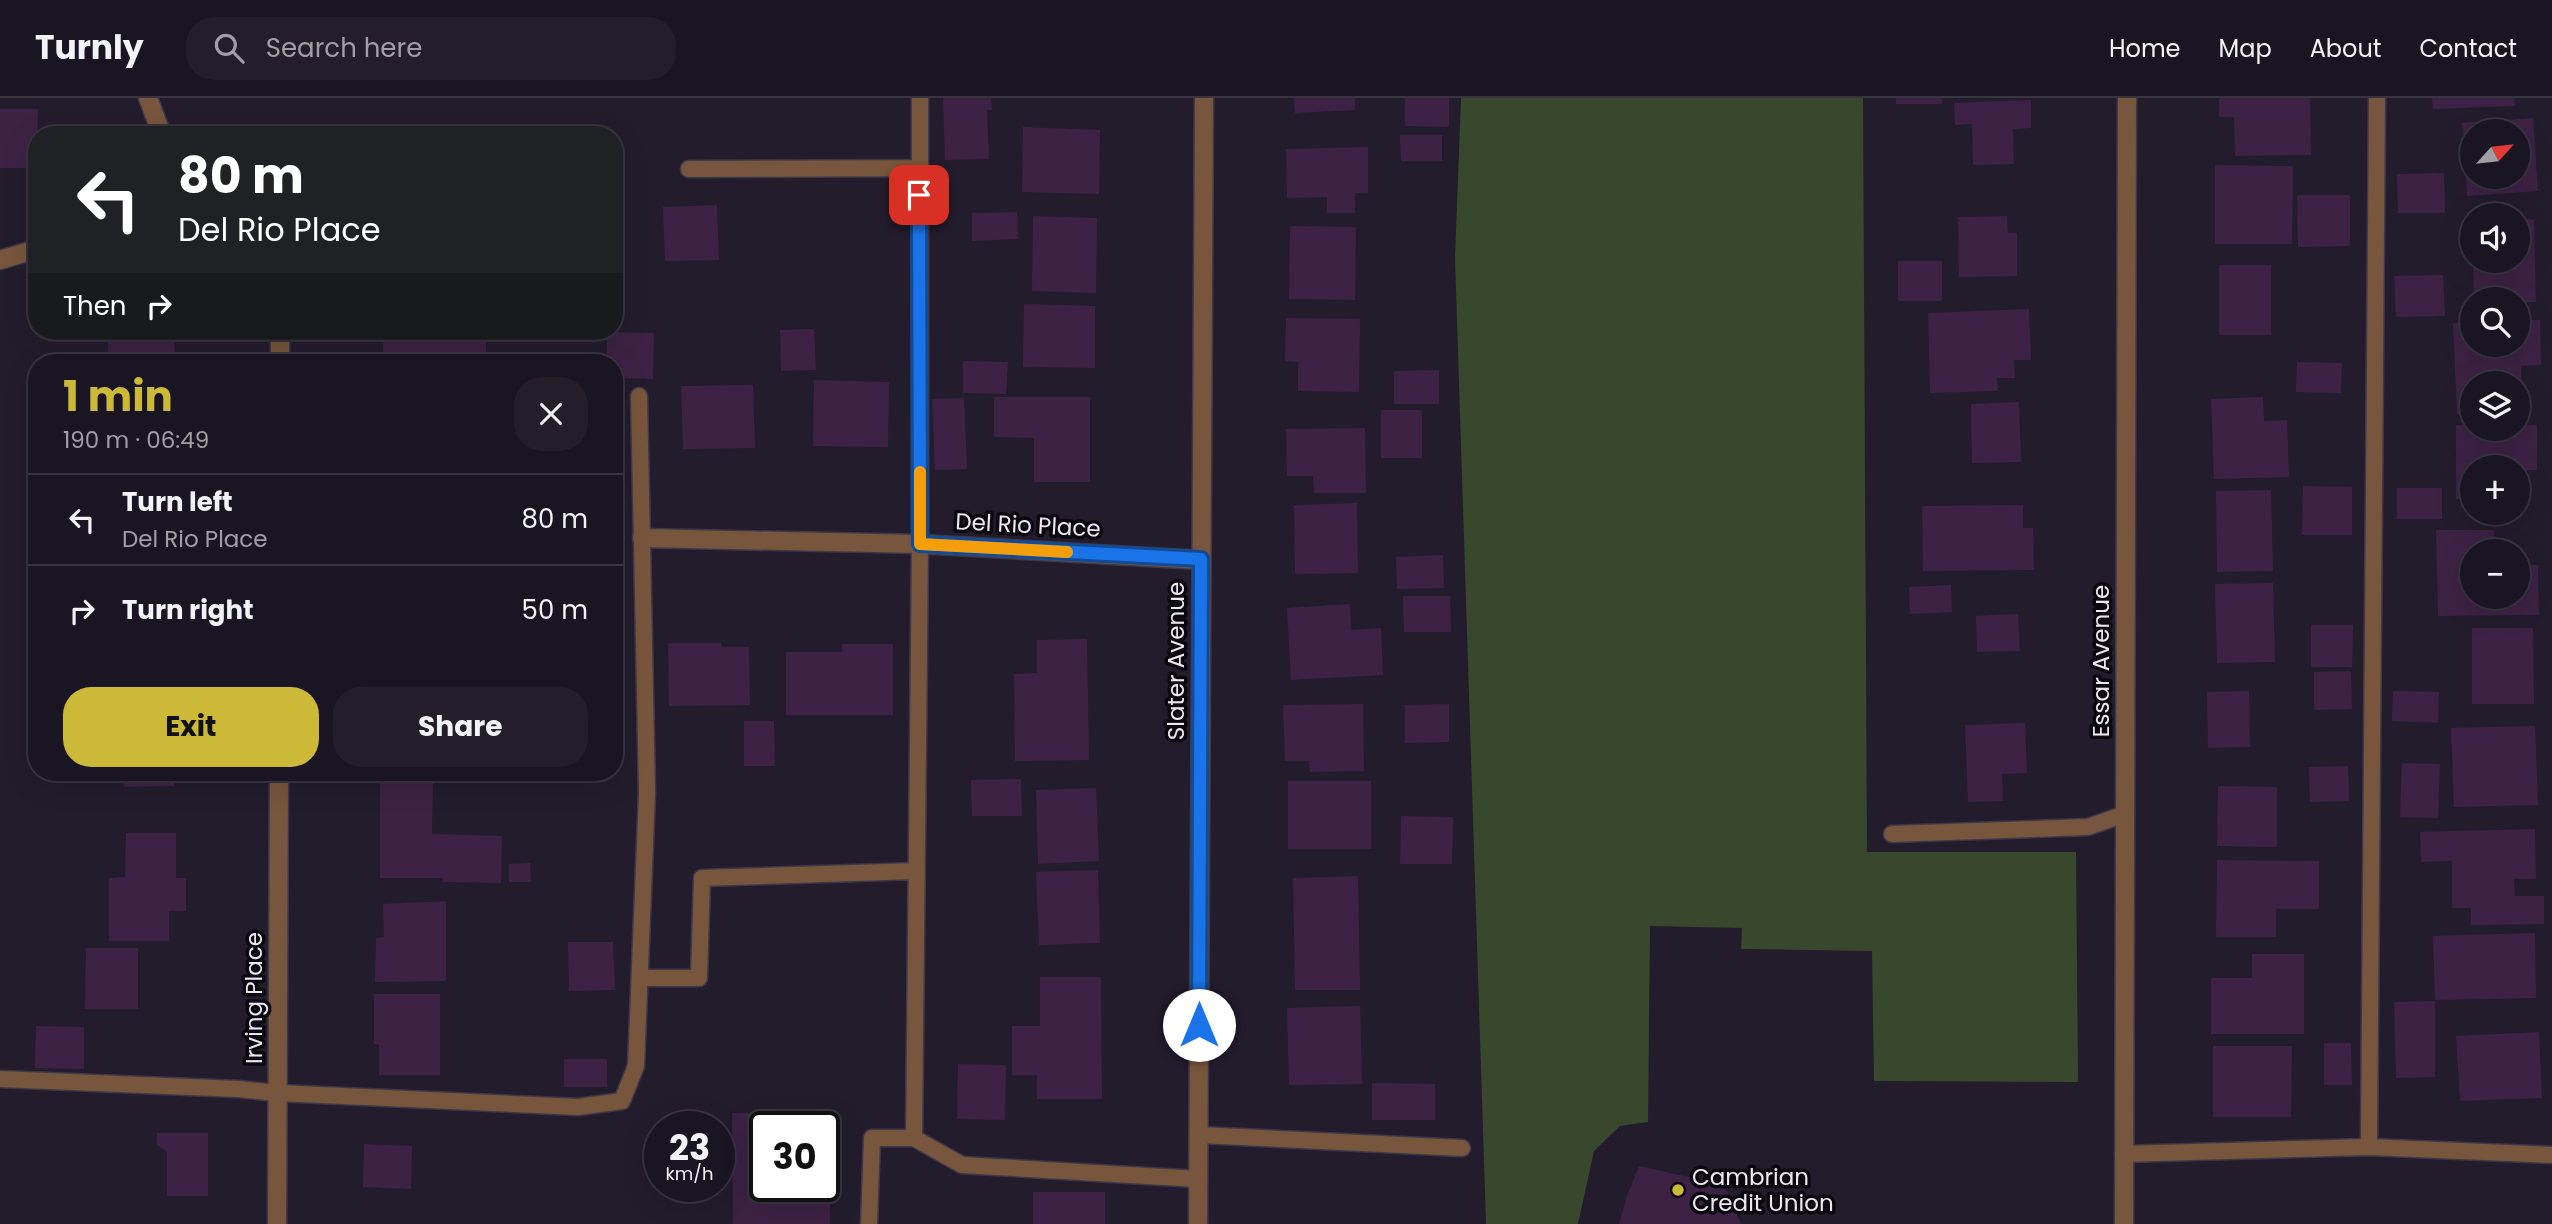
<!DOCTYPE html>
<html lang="en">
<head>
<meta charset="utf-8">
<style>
	body { margin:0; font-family:Poppins,sans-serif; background:#231e2a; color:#f1f3f6; height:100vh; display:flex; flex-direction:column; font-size:26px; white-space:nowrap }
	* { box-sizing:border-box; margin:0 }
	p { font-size:23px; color:#9f9fa5 }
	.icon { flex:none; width:38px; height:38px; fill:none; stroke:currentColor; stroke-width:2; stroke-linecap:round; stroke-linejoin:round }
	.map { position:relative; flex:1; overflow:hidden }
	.sheet { position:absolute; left:28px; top:256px; width:595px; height:427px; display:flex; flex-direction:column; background:#1a1522; border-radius:28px; box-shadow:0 7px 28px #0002,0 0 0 2px #383440 }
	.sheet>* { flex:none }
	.hud { position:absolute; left:28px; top:28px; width:595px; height:214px; border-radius:28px; box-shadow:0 7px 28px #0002,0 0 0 2px #383440; background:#202124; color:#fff; overflow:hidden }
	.needle { width:46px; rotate:63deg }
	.fabs { position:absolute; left:2460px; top:21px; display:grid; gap:14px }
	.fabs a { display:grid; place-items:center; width:70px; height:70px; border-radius:50%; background:#1a1522; box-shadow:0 7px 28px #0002,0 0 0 2px #383440; font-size:35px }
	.speed { position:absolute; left:644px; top:1013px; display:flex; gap:14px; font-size:35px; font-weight:700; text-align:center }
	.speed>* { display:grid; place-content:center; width:91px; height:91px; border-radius:50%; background:#1a1522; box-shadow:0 7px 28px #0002,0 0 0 2px #383440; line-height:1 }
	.speed small { font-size:18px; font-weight:400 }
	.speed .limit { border:4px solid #111; border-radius:10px; background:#fff; color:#111 }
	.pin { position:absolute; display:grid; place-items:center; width:60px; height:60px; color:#fff; margin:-30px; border-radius:14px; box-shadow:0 4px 10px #0006 }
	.me { position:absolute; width:77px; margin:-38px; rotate:0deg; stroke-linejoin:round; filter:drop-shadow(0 0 5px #0008) }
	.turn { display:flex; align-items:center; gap:24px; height:147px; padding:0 35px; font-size:32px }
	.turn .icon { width:91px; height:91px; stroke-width:2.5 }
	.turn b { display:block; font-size:49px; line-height:60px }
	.then { display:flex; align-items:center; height:66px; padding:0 35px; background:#0003; gap:14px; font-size:26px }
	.round { display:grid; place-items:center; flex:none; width:74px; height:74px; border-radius:28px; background:#231e2a }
	.headline { display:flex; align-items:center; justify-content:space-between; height:119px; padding:0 35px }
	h1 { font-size:42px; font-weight:700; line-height:52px; color:#cdb938 }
	.primary-button { display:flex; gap:14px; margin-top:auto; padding:14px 35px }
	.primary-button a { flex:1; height:80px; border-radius:28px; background:#cdb938; color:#111; font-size:28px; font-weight:700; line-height:80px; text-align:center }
	.primary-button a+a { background:#231e2a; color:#f1f3f6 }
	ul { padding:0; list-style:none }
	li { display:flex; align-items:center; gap:21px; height:91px; padding:0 35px; border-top:2px solid #383440 }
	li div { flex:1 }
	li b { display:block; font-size:26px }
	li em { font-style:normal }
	header { display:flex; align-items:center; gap:42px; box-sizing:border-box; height:98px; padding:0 35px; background:#1a1522; border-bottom:2px solid #383440 }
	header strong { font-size:33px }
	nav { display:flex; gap:38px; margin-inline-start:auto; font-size:24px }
	.search { width:490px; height:63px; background:#231e2a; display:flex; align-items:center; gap:18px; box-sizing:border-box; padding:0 24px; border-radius:28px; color:#9f9fa5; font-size:26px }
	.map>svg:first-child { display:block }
</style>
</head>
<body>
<header>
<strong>Turnly</strong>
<div class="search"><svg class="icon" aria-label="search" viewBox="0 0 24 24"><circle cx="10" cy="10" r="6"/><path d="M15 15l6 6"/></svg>Search here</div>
<nav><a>Home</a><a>Map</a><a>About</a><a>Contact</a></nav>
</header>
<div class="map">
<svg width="2552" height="1126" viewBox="0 0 2552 1126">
	<rect width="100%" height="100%" fill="#231c2d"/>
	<path fill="#37482d" d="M 1461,0 L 1863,0 L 1867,754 L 2076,754 L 2078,984 L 1874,983 L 1872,853 L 1741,851 L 1742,830 L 1650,828 L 1648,1024 L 1620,1028 L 1594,1053 L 1578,1126 L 1486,1126 L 1455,160 Z"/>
	<path fill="#3d2245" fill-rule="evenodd" d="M 943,0 L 991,0 L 992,12 L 987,12 L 989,61 L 945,62 Z
		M 1294,0 L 1355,0 L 1355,12 L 1295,15 Z
		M 1405,0 L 1449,0 L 1449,29 L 1405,28 Z
		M 1896,0 L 1942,0 L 1942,6 L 1896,6 Z
		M 2219,0 L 2310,0 L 2311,57 L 2235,58 L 2234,19 L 2219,19 Z
		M 2432,0 L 2514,0 L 2515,8 L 2433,11 Z
		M 2031,2 L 2031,30 L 2013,31 L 2014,66 L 1973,67 L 1972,26 L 1955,27 L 1954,5 Z
		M 0,11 L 38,11 L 37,70 L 0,70 Z
		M 2533,20 L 2538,93 L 2467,98 L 2462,25 ZM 2473,33 L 2518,33 L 2518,79 L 2473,79 Z
		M 1023,29 L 1100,32 L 1099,96 L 1022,94 Z
		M 1400,37 L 1442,37 L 1442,63 L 1401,63 Z
		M 1368,49 L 1368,95 L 1355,95 L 1355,115 L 1327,115 L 1327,99 L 1287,100 L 1286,51 Z
		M 2215,67 L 2293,68 L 2292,146 L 2215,146 Z
		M 2444,75 L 2445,115 L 2398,115 L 2397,76 Z
		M 2297,97 L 2350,97 L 2350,148 L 2298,149 Z
		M 717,107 L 719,162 L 665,163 L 663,109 Z
		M 1017,114 L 1018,141 L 972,143 L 972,115 Z
		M 1033,118 L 1097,120 L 1096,195 L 1032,193 Z
		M 2007,118 L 2008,135 L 2017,135 L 2017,178 L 1959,179 L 1958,119 Z
		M 2534,121 L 2536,204 L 2518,204 L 2518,201 L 2474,201 L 2473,163 L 2518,163 L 2518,122 Z
		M 1290,128 L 1356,129 L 1355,202 L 1289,201 Z
		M 1898,163 L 1942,163 L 1942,203 L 1898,203 Z
		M 2219,167 L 2271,167 L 2271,237 L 2219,237 Z
		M 2443,177 L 2445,218 L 2396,219 L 2394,178 Z
		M 1024,206 L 1095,208 L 1095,270 L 1023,269 Z
		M 2029,211 L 2031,262 L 2014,262 L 2015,280 L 1997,280 L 1998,293 L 1930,295 L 1928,215 Z
		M 1286,220 L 1360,221 L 1359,294 L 1298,293 L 1298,264 L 1285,263 Z
		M 2518,222 L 2540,222 L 2541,267 L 2521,268 L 2523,313 L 2518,313 L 2518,285 L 2473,285 L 2473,315 L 2457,316 L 2453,225 L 2473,224 L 2473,247 L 2518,247 Z
		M 814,231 L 816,272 L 781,273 L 780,232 Z
		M 383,233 L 486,233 L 486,264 L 390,264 L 390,254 L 383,254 Z
		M 607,234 L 654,235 L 653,281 L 614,280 L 614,264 L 607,264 Z
		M 174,238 L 175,264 L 108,264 L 108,239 Z
		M 963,263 L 1008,264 L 1006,296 L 963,295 Z
		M 2297,264 L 2342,265 L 2341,295 L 2296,294 Z
		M 1439,272 L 1439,306 L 1394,306 L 1394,273 Z
		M 814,282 L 889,284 L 888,349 L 813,348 Z
		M 753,287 L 755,350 L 683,351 L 681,288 Z
		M 994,299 L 1090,299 L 1090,384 L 1034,384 L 1034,340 L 994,339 Z
		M 2263,299 L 2264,323 L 2287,322 L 2289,379 L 2214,381 L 2211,301 Z
		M 614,300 L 617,300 L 618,350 L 614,350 Z
		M 964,300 L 967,371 L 935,372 L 932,301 Z
		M 2019,304 L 2021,364 L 1972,365 L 1971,306 Z
		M 1381,312 L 1422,312 L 1422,360 L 1381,360 Z
		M 2456,327 L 2473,327 L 2473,331 L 2518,331 L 2518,327 L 2537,327 L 2537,372 L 2518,372 L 2518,369 L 2473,369 L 2473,401 L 2456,401 Z
		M 1365,330 L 1366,395 L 1314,395 L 1313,378 L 1287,378 L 1286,331 Z
		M 2303,388 L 2352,389 L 2352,437 L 2302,437 Z
		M 2397,390 L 2442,390 L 2442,421 L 2397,421 Z
		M 2271,392 L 2273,473 L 2217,474 L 2216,393 Z
		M 1357,405 L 1358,475 L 1295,476 L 1294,407 Z
		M 2023,407 L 2023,430 L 2033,430 L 2034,472 L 1923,473 L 1922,408 Z
		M 2436,432 L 2494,432 L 2494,453 L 2473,453 L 2473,499 L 2518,499 L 2518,467 L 2538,467 L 2539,517 L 2438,518 Z
		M 1443,457 L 1444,490 L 1397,491 L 1396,459 Z
		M 2273,485 L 2275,564 L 2217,565 L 2215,486 Z
		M 1951,487 L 1952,514 L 1910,516 L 1909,489 Z
		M 1403,498 L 1450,498 L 1451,534 L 1404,534 Z
		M 1350,506 L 1351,532 L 1381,530 L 1383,577 L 1291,582 L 1287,510 Z
		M 2018,516 L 2020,553 L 1977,554 L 1976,518 Z
		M 2311,527 L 2353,527 L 2352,569 L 2311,569 Z
		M 2472,530 L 2533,530 L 2534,606 L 2472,606 Z
		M 1087,541 L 1089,662 L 1015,663 L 1014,576 L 1037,575 L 1037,542 Z
		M 668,545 L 721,545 L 722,549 L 749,549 L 750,607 L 669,608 Z
		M 842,546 L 893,546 L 893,617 L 786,617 L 786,554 L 842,554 Z
		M 2351,573 L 2352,611 L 2314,612 L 2314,574 Z
		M 2249,593 L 2250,649 L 2208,650 L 2207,594 Z
		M 2393,593 L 2439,594 L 2438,625 L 2392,623 Z
		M 1363,606 L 1364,673 L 1310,674 L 1309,663 L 1285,663 L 1283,607 Z
		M 1449,606 L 1449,644 L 1405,645 L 1405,607 Z
		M 744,623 L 774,623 L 775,668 L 744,668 Z
		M 2025,625 L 2027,675 L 2002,676 L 2003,703 L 1968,704 L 1965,627 Z
		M 2535,628 L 2538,707 L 2454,709 L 2451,630 Z
		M 2402,665 L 2440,666 L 2438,720 L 2400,719 Z
		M 2348,668 L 2349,703 L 2310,704 L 2309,669 Z
		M 123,674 L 174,674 L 174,688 L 124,689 Z
		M 380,674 L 465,674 L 453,683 L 433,683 L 432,736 L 502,738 L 501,785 L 442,784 L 443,780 L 380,780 Z
		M 1021,681 L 1022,718 L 972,718 L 971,682 Z
		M 1288,683 L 1371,683 L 1371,751 L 1288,751 Z
		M 2218,688 L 2277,689 L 2277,749 L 2217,748 Z
		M 1096,690 L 1099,763 L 1038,766 L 1036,692 Z
		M 1401,718 L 1453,719 L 1452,766 L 1400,766 Z
		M 2535,731 L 2536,781 L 2514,781 L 2515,798 L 2544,798 L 2544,826 L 2471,827 L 2471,810 L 2452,810 L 2452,763 L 2421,764 L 2420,734 Z
		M 126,735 L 176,735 L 176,780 L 186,780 L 186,813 L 169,813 L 169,843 L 109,843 L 109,780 L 125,779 Z
		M 2217,762 L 2319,763 L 2319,811 L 2276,811 L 2276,839 L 2216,839 Z
		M 530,765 L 531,784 L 509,784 L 509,766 Z
		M 1098,772 L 1100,845 L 1039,847 L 1036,774 Z
		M 1358,778 L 1360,892 L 1295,892 L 1293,780 Z
		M 446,803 L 446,883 L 375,884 L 376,840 L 384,839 L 383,806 Z
		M 2535,835 L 2536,900 L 2435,902 L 2433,838 Z
		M 568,844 L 613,844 L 615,892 L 569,893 Z
		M 86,850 L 138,850 L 138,911 L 85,911 Z
		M 2252,856 L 2304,856 L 2304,936 L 2211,936 L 2211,880 L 2252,880 Z
		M 1040,879 L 1101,879 L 1102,1001 L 1037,1001 L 1037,977 L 1012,977 L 1012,928 L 1040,928 Z
		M 374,896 L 440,896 L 440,977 L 379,977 L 379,947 L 374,946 Z
		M 2435,903 L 2435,979 L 2396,980 L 2394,904 Z
		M 1360,908 L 1362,986 L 1289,987 L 1287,910 Z
		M 36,928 L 84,929 L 84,971 L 35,970 Z
		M 2539,934 L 2542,1000 L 2460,1003 L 2456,938 Z
		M 2324,945 L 2351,945 L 2352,987 L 2324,987 Z
		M 2213,948 L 2292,948 L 2291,1019 L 2213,1019 Z
		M 564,961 L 607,961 L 607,989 L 564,989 Z
		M 958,966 L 1006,967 L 1005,1022 L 957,1021 Z
		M 1372,985 L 1435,986 L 1435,1022 L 1372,1022 Z
		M 732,1015 L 829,1015 L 830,1126 L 733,1126 ZM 765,1029 L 824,1029 L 824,1088 L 765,1088 Z
		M 157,1035 L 208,1035 L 208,1098 L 167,1098 L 167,1054 L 157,1047 Z
		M 364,1046 L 412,1048 L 411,1091 L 363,1089 Z
		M 1639,1068 L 1724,1087 L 1741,1126 L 1619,1126 L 1627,1098 Z
		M 1033,1094 L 1105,1094 L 1105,1126 L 1033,1126 Z"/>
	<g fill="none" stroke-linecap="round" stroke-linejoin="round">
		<defs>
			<path id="lane" d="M 689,71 L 919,70
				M 1892,736 L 2088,729 L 2125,716
				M 640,880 L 699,880 L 702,780 L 916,773
				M 0,981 L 238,991 L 278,995 L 578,1009 L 622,1003 L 636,968 L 647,695 L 639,298
				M 1199,1037 L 1462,1050
				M 914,1040 L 962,1067 L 1198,1081
				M 2369,1049 L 2377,0
				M 2123,1056 L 2369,1049 L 2552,1057
				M 869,1126 L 872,1040 L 914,1040 L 920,446 L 920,0"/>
			<path id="street" d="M 148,0 L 162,37
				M 0,162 L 37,151
				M 280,264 L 280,233
				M 642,440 L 920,446 L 1201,462
				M 277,1126 L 279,674
				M 1198,1126 L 1204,0
				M 2124,1126 L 2127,0"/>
		</defs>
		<use href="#lane" stroke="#3f3849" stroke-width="19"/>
		<use href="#street" stroke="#3f3849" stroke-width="21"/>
		<use href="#lane" stroke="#78563d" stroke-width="16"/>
		<use href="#street" stroke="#78563d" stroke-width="18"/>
	</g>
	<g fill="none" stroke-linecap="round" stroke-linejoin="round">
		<defs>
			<path id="route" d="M 919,97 L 920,446 L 1201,461 L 1199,927"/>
		</defs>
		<use href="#route" stroke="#114b97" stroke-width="18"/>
		<use href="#route" stroke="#1a73e8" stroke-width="12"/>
		<path stroke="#f59e0b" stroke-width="12" d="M 920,374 L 920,446 L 1067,454"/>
	</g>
	<circle fill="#cdb938" stroke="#0b080f" stroke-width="2.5" cx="1678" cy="1092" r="7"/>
	<g text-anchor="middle" stroke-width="7" stroke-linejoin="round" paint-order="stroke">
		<g font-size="23" fill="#ebe7f3" stroke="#0b080f">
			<text transform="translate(1028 427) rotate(3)" y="8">Del Rio Place</text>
			<text transform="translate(1176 563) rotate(-90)" y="8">Slater Avenue</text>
			<text transform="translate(2101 563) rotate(-90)" y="8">Essar Avenue</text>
			<text transform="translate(254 900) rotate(-90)" y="8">Irving Place</text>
		</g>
		<g font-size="23" fill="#ebe7f3" stroke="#0b080f" text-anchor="start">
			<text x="1692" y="1087">Cambrian<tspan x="1692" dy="26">Credit Union</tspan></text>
		</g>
	</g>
</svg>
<div class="fabs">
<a><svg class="needle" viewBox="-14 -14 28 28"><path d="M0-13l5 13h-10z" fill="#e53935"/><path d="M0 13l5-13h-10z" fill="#9f9fa5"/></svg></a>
<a><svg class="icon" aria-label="sound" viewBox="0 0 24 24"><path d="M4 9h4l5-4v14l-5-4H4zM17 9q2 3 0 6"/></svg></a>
<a><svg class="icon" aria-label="search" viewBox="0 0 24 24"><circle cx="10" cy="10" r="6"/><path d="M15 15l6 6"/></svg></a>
<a><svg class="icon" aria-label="layers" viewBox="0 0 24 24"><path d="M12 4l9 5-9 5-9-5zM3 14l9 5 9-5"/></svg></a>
<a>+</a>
<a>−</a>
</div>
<div class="speed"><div>23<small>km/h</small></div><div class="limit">30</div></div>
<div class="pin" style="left:919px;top:97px;background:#d93025"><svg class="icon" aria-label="arrive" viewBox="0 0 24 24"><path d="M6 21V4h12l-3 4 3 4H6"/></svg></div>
<svg class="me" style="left:1199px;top:927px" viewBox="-20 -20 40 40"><circle r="19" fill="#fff"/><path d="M0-13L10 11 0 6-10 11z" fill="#1a73e8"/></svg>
<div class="hud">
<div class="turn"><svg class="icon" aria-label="left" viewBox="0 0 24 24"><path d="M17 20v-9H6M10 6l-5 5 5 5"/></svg><div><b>80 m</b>Del Rio Place</div></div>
<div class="then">Then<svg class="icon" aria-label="right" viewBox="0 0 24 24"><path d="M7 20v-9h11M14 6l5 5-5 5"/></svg></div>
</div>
<section class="sheet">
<div class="headline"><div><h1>1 min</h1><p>190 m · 06:49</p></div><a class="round"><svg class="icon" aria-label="close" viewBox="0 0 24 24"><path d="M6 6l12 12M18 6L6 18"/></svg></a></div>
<ul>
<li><svg class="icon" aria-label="left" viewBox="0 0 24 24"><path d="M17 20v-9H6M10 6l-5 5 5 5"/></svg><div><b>Turn left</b><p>Del Rio Place</p></div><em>80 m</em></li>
<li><svg class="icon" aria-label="right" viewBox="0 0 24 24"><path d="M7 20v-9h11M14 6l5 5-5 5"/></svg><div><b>Turn right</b></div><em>50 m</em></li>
</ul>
<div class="primary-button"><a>Exit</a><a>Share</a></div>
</section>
</div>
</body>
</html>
